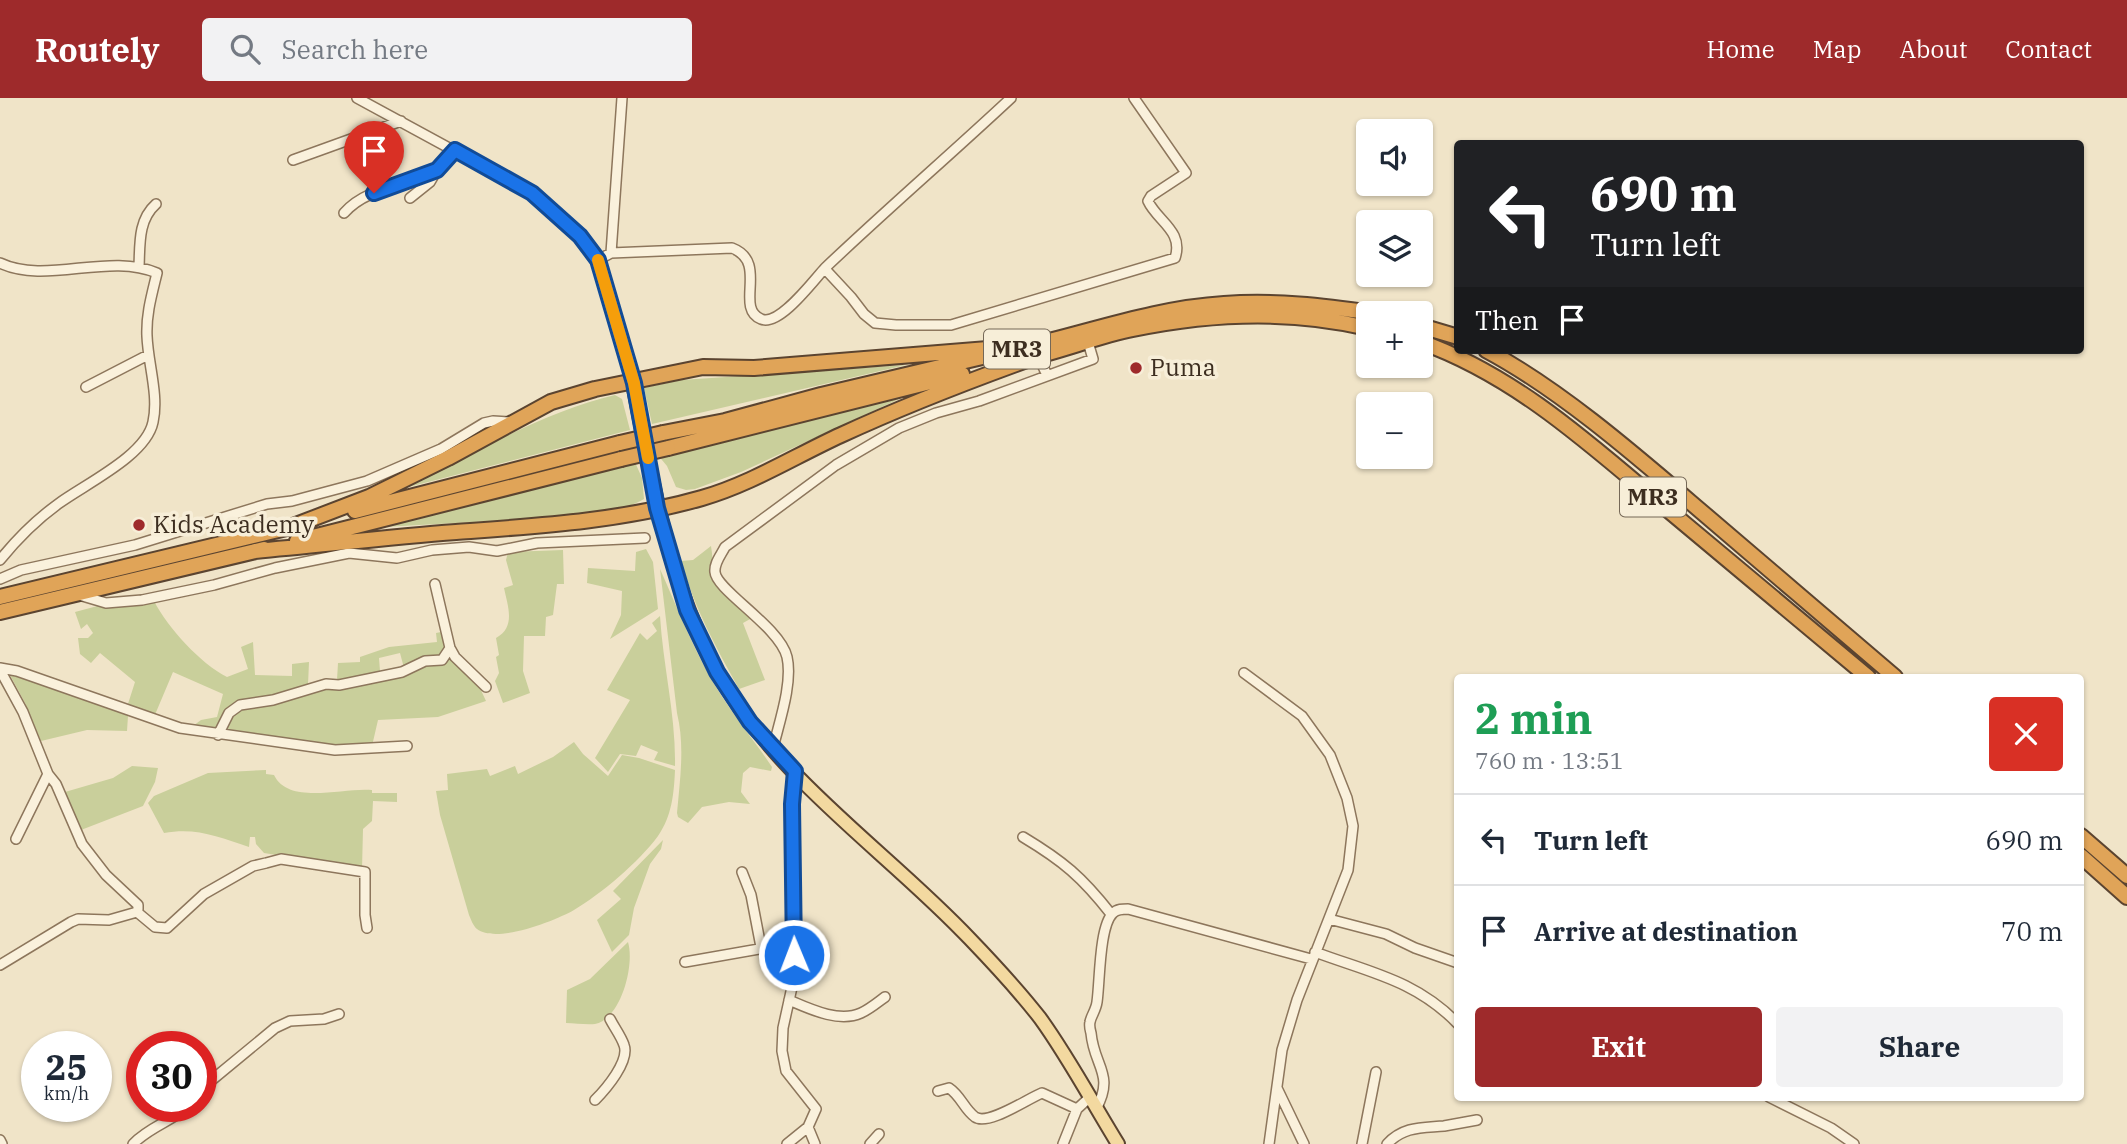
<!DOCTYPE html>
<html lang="en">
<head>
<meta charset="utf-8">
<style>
	body { margin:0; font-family:"IBM Plex Serif",serif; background:#f2f2f3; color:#1f2937; height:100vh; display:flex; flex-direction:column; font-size:26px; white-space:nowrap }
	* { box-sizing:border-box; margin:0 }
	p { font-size:23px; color:#747a83 }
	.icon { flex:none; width:38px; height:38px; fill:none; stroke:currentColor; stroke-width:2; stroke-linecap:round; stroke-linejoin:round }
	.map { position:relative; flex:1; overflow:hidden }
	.sheet { position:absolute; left:1454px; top:576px; width:630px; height:427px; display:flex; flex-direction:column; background:#fff; border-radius:7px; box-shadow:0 2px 5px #0004 }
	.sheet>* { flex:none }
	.top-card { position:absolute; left:1454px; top:42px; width:630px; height:214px; border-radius:7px; box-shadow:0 2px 5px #0004; background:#202124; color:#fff; overflow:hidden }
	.buttons { position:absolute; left:1356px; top:21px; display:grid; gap:14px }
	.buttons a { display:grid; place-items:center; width:77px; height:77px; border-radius:7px; background:#fff; box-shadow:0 2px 5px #0004; font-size:35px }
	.speed { position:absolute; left:21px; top:933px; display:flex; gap:14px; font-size:35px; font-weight:700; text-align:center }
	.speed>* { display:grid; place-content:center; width:91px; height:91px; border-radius:50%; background:#fff; box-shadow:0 2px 5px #0004; line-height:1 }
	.speed small { font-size:18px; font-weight:400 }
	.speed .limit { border:10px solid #d22; background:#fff; color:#111 }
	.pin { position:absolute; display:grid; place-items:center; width:60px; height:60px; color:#fff; margin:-72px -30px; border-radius:50% 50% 50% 0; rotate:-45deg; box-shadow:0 0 7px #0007 }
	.pin .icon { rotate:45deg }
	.me { position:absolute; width:77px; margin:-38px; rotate:359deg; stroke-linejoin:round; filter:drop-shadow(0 0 5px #0008) }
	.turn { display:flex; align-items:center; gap:24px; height:147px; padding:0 21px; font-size:32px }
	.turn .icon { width:91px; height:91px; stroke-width:2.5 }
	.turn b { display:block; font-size:49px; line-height:60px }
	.then { display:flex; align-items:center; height:66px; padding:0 21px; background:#0003; gap:14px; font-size:26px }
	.round { display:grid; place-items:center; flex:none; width:74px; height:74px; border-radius:7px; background:#f2f2f3 }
	.summary { display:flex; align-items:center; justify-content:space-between; height:119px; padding:0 21px }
	h1 { font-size:42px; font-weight:800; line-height:52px; color:#1e9e55 }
	.button { display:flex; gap:14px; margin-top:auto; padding:14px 21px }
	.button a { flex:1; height:80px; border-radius:7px; background:#9e2a2b; color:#fff; font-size:28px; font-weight:800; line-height:80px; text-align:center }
	.button a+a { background:#f2f2f3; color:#1f2937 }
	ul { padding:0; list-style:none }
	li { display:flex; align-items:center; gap:21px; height:91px; padding:0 21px; border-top:2px solid #e0e1e3 }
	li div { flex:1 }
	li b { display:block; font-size:26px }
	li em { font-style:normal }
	header { display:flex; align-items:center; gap:42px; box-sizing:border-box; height:98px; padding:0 35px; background:#9e2a2b; color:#fff }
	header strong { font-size:33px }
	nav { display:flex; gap:38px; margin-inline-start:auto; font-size:24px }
	.search { width:490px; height:63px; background:#f2f2f3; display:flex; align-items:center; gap:18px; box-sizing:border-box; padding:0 24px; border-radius:7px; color:#747a83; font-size:26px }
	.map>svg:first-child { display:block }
</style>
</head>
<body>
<header>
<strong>Routely</strong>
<div class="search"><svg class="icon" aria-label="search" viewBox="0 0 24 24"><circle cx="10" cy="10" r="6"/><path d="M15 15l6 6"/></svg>Search here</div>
<nav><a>Home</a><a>Map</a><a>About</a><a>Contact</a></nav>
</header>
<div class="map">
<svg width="2127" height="1046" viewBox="0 0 2127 1046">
	<rect width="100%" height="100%" fill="#f0e4c8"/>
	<path fill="#c9cf9b" d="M 906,267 L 652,326 L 644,290 L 681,282 Z
		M 910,296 L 741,374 L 695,391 L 686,392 L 676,389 L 667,368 L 657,356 Z
		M 615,297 L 622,301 L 630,332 L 397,392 C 467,359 540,315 615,297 Z
		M 634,362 L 642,380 L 644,401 C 621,415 591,414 565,417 C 499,424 432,426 366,430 Z
		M 711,448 C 713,458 712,468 713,478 C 715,494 740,510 752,520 L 743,525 L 765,582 L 739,591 C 716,550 694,509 681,463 L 693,462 Z
		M 646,451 L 653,464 L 658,511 L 610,541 L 621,517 L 622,493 L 587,485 L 588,470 L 635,473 L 636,454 Z
		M 563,452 L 564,486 L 557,486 L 553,517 L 546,519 L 545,538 L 524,538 L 523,573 L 530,595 L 503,605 L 495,583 L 499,575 L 496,559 L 499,557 L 496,540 C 516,529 508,509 504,490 L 513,487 L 506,462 L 508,454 Z
		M 660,471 C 676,507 691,545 710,579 C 728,611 752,639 772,669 L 771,673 L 750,669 L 743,675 L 741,694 L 750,706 L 729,704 L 702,709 L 688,725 L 678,719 L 677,715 C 680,681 685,648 677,615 Z
		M 154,503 C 168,530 201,566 227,579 L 248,571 L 241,549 L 253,544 L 255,577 L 292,578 L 292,566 L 309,564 L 308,587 L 289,595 L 242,604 L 216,633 L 193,628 L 201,622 L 217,619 L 223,596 L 173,574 L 154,619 L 127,609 L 135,584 L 100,555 L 91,565 L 80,556 L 78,540 L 88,540 L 93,535 L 87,526 L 81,531 L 75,514 L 105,506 Z
		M 660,518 C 663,568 676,618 675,668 L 654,662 L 658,654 L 641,647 L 636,658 L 620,656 L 608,674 L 595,660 L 630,602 L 607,592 L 640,535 L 647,542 L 657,533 L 652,525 Z
		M 441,534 L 448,549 L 441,559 L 404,570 L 400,555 L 379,560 L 380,573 C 369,581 351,583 337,582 L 338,565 L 360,564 L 360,559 L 389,549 L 437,544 L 436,535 Z
		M 450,554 L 479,588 L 486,603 L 438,619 L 378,622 L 372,648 L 329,649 L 223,633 L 236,612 L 313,592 L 344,588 Z
		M 10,577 L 99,604 L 128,618 L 127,633 L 87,632 L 41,643 L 25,605 Z
		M 574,644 L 583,656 L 608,678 L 622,657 L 639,660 L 675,672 C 674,695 672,718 658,738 C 639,764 601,796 574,812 C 555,823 496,846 477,831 C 473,828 471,821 469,817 L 440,717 L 436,693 L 448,692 L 447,676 L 487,671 L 490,678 L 515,668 L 518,676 L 553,659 Z
		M 132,668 L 158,670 L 155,684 L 143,708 L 81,732 L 65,694 L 113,680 Z
		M 266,672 L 266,676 L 274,677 C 289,708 344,689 372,692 L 372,695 L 397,695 L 397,704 L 373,703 L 372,723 L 363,731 L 362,771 L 264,755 L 256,746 L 255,739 L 250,739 L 249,749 C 219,739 196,729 164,735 L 148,705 L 154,698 L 208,675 Z
		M 663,742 L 661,751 L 650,766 L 634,810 L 629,837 L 612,854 L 597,822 L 621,801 L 613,793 Z
		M 628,844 C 635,867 621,921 595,926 C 586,927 575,925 566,925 L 567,892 L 590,881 Z"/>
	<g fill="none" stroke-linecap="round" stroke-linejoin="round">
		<defs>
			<path id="minor" d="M 357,0 L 532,95 L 580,138 L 598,162 L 633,285
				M 293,62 L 401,23
				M 410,100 L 430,84 L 437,72
				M 344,115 C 370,86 408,91 436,73 C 443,68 450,58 455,52
				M 611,155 L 622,0
				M 598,162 L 611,155 L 732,150 C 769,164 734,210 761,221 C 779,229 813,183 825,170 C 886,112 950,57 1011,0
				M 0,165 C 46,187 109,154 157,175 C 152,196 146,216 147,238 C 148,266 159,297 153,324 C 146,358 85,386 58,406 C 36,422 17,441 0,462
				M 139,169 C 140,146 138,122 156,106
				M 825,171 L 851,199 L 864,216 L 875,225 L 896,227 L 951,227 L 1175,160 C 1184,133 1157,123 1148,103 L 1151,98 L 1186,75 L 1134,0
				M 1038,258 L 1047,277
				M 86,289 L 148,257
				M 0,481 L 21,472 L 135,447 L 267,406 L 292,403 L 367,383 L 441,351 L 484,325 L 493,323 L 509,324
				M 435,486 L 450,550 L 455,559 L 486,589
				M 79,497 L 106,505 L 142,502 L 214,487 L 275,470 L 349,455 L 397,460 L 432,452 L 469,449 L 497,453 L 537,445 L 645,440
				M 0,570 L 17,573 L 180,630 L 335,652 L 407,648
				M 0,572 L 23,614 L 48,676 L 56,686 L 82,746 L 106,777 L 138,807 L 138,811 L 137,814 L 109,822 L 78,821 L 71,824 L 0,867
				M 1244,575 L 1302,618 L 1330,657 L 1347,700 L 1353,728 L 1348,772 L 1297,902 L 1282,952 L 1269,1046
				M 218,637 L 229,615 L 240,607 L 273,602 L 326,586 L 339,587 L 402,574 L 425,563 L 442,562 L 450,550
				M 773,650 C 779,625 793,585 787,559 C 780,529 716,492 715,474 C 714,465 721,457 725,449 L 836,367 L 899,330 L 936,315 L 979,303 L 1093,261 L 1088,244
				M 1023,739 C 1063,763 1082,779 1111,816
				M 16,741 L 48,676
				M 742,774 L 751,797 L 761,849
				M 137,814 L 155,829 L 167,830 L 204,796 L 253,768 L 266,765 L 281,761 L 365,774 L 365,817 L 367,830
				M 1329,821 L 1386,836 L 1415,850 L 1458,865
				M 1315,854 C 1368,874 1416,882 1458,926
				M 685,864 L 793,845
				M 789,902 C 810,911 839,925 861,915 C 870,911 878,904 885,899
				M 1277,990 L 1304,1046
				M 201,991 L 275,930 L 290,923 L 324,921 L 339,916
				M 938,993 L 949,990 C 961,998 964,1011 975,1019 C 988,1028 1027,1001 1042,995 L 1077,1011
				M 1769,999 L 1831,1030 L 1854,1046
				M 595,1002 C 606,991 630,963 624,947 C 621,938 614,929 610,921
				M 1096,1011 C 1115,976 1094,969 1091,935 C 1090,931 1089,928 1090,924 C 1091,918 1096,912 1097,904 C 1100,884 1099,828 1113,815 C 1117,811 1123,811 1128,811 L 1311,861
				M 808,1029 L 815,1046
				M 0,1042 L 2,1046
				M 133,1046 C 149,1029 172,1023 189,1008
				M 787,1046 L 808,1029 L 816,1011 L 786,973 L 782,953 L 783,930 L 794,880 L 792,707 L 795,673
				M 870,1046 L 879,1036
				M 1063,1046 L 1077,1011 L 1089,1000
				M 1362,1046 L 1376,974
				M 1387,1046 C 1404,1028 1422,1030 1444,1028 C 1455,1026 1466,1024 1477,1022"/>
			<path id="major" d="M 633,285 C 652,383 668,484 717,573 C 776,681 887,753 970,841 C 994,866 1019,893 1040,920 C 1069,960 1092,1004 1118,1046"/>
			<path id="highway" d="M 1421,228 L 1458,239
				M 1421,244 C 1516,278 1591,347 1667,411 C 1734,467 1801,523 1868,579
				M 1029,248 C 1093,233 1157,210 1224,206 C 1274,202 1324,208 1374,215
				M 1486,252 C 1559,291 1633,355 1696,409 C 1762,466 1829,522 1895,579
				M 1029,260 C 1064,252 1098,238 1133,231 C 1210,215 1292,212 1368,230
				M 663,335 L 725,323 L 821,297 L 995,256
				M 668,350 L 962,276
				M 355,413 L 620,345
				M 288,430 L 369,399 L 448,360 L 551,304 L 595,291 L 703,269 L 754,270 L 1037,247
				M 297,443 L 621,361
				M 255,453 C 322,447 389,439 456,434 C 538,428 622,423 702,400 C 751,386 795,358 841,337 C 906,307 971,282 1038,258
				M 0,499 L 295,428
				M 0,514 L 264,451
				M 2081,738 L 2127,778
				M 2081,758 L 2127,799"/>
		</defs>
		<use href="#minor" stroke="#8d765c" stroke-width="12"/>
		<use href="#major" stroke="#5b4430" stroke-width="16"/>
		<use href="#highway" stroke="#5b4430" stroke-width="18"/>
		<use href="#minor" stroke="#faf1dc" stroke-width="9"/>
		<use href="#major" stroke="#f3d9a0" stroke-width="12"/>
		<use href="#highway" stroke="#e0a458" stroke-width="14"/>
		<defs>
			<path id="highway-bridge" d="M 620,345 L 663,335
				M 621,361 L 668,350"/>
		</defs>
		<use href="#highway-bridge" stroke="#5b4430" stroke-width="18" stroke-linecap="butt"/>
		<use href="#highway-bridge" stroke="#e0a458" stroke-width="14"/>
	</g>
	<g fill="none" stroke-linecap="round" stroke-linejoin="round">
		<defs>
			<path id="route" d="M 374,95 L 437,72 L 455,52 L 532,95 L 580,138 L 598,162 L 634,285 L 657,410 L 687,512 L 717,574 L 750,624 L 795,673 L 792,706 L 794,857"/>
		</defs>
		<use href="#route" stroke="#114b97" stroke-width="18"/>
		<use href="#route" stroke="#1a73e8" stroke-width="12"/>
		<path stroke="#f59e0b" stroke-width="12" d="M 598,162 L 634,285 L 648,360"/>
	</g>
	<g fill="#9e2a2b" stroke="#f7eed8" stroke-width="2.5">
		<circle cx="1136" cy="270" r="7"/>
		<circle cx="139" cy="427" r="7"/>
	</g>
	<g text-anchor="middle" stroke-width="7" stroke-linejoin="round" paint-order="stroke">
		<g fill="#f7eed8" stroke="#756857" stroke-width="2">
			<rect x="984" y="231.5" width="66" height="39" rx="5"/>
			<rect x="1620" y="379.5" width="66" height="39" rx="5"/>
		</g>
		<g font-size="23" font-weight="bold" fill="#3d2e20">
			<text x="1017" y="259">MR3</text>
			<text x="1653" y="407">MR3</text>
		</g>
		<g font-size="24" fill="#3d2e20" stroke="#f7eed8" text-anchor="start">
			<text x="1150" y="278">Puma</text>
			<text x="153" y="435">Kids Academy</text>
		</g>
	</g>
</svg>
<div class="buttons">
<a><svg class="icon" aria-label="sound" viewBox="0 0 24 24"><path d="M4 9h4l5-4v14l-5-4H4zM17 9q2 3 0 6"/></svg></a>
<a><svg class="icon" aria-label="layers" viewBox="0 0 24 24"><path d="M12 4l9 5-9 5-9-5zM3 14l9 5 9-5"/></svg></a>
<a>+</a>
<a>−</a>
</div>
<div class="speed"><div>25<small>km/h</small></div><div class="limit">30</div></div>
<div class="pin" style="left:374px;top:95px;background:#d93025"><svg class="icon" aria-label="arrive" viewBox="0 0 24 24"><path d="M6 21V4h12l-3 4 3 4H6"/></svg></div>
<svg class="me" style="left:794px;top:857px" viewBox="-20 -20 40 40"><circle r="17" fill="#1a73e8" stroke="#fff" stroke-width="3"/><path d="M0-11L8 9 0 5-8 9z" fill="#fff"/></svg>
<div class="top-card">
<div class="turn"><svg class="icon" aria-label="left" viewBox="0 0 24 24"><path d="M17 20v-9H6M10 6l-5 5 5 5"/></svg><div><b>690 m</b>Turn left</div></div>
<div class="then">Then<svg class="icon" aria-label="arrive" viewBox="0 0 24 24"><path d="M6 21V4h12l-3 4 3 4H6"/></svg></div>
</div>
<section class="sheet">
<div class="summary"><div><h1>2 min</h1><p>760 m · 13:51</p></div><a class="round" style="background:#d93025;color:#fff"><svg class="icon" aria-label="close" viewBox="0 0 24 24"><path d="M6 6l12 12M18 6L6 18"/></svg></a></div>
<ul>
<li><svg class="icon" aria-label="left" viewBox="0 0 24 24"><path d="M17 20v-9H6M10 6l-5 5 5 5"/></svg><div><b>Turn left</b></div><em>690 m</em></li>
<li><svg class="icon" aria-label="arrive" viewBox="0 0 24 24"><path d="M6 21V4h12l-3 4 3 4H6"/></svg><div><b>Arrive at destination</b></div><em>70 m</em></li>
</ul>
<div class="button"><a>Exit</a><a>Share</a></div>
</section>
</div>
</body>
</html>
